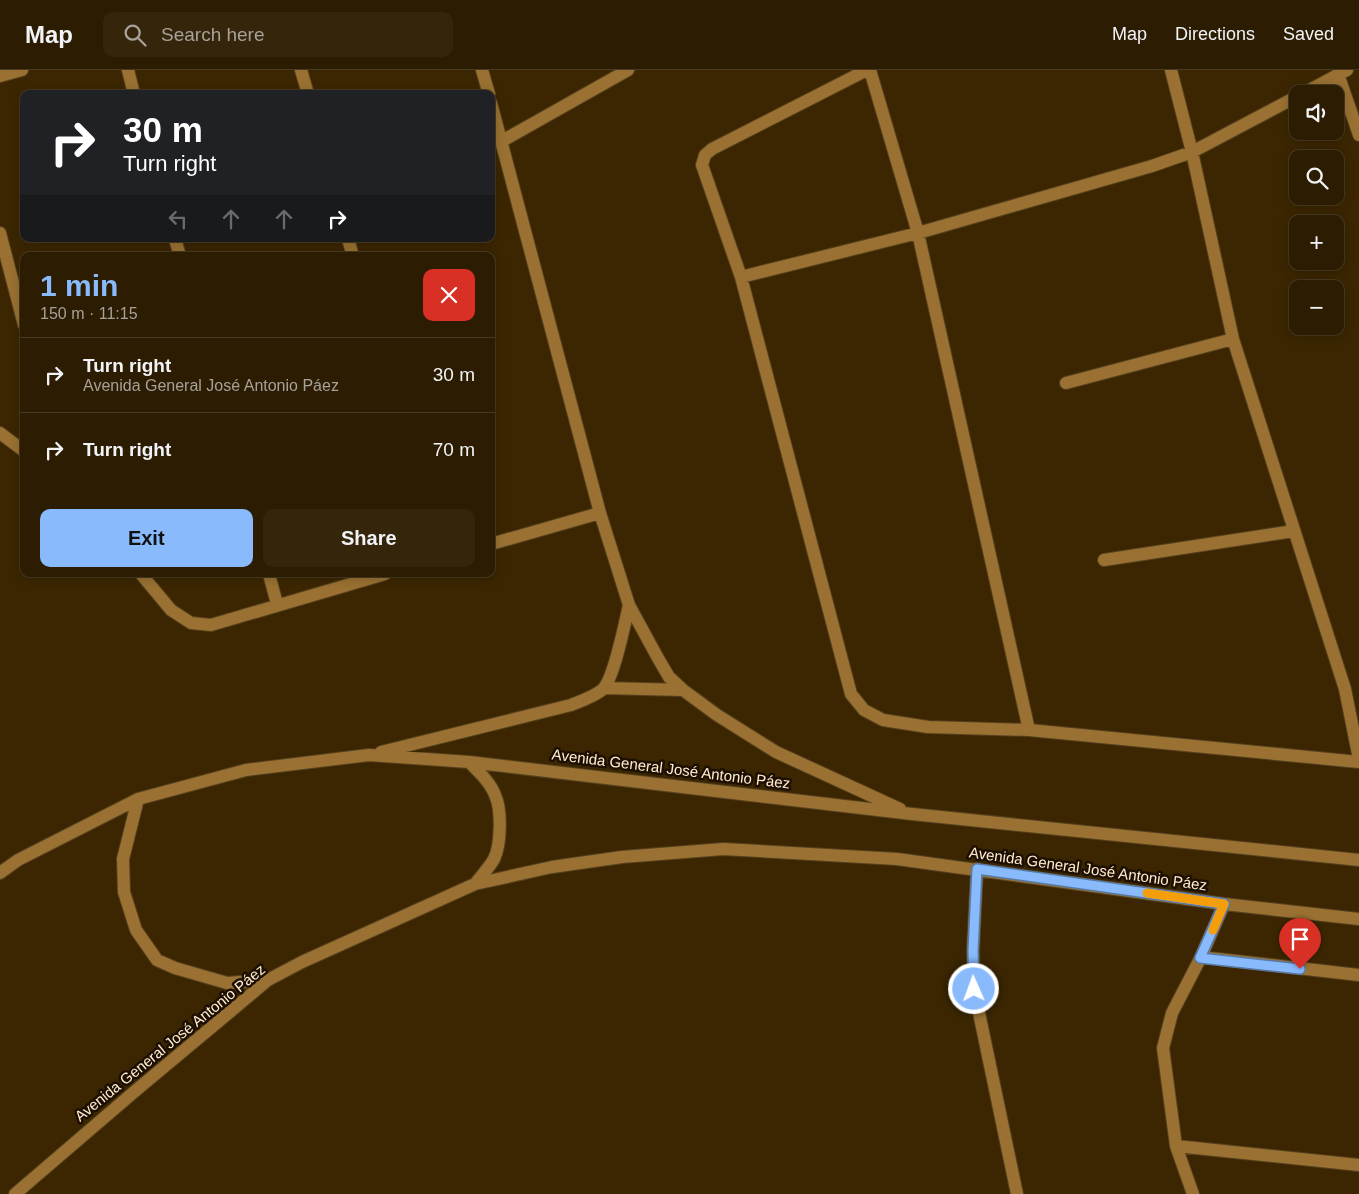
<!DOCTYPE html>
<html lang="en">
<head>
<meta charset="utf-8">
<style>
	body { margin:0; font-family:Arial,sans-serif; background:#34250b; color:#f1f3f6; height:100vh; display:flex; flex-direction:column; font-size:19px; white-space:nowrap }
	* { box-sizing:border-box; margin:0 }
	p { font-size:16px; color:#a6a199 }
	.icon { flex:none; width:28px; height:28px; fill:none; stroke:currentColor; stroke-width:2; stroke-linecap:round; stroke-linejoin:round }
	.map { position:relative; flex:1; overflow:hidden }
	.details { position:absolute; left:20px; top:182px; width:475px; height:325px; display:flex; flex-direction:column; background:#2c1c01; border-radius:10px; box-shadow:0 2px 12px #0003,0 0 0 1px #483a23 }
	.details>* { flex:none }
	.guide { position:absolute; left:20px; top:20px; width:475px; height:152px; border-radius:10px; box-shadow:0 2px 12px #0003,0 0 0 1px #483a23; background:#202124; color:#fff; overflow:hidden }
	.controls { position:absolute; left:1289px; top:15px; display:grid; gap:10px }
	.controls a { display:grid; place-items:center; width:55px; height:55px; border-radius:10px; background:#2c1c01; box-shadow:0 2px 12px #0003,0 0 0 1px #483a23; font-size:25px }
	.pin { position:absolute; display:grid; place-items:center; width:42px; height:42px; color:#fff; margin:-51px -21px; border-radius:50% 50% 50% 0; rotate:-45deg; box-shadow:0 0 5px #0007 }
	.pin .icon { rotate:45deg }
	.me { position:absolute; width:55px; margin:-28px; rotate:358deg; stroke-linejoin:round; filter:drop-shadow(0 0 4px #0008) }
	.turn { display:flex; align-items:center; gap:18px; height:105px; padding:0 20px; font-size:22px }
	.turn .icon { width:65px; height:65px; stroke-width:2.5 }
	.turn b { display:block; font-size:35px; line-height:42px }
	.lanes { display:flex; align-items:center; height:48px; padding:0 20px; background:#0003; justify-content:center; gap:25px; direction:ltr }
	.lanes .off { opacity:.35 }
	.round { display:grid; place-items:center; flex:none; width:52px; height:52px; border-radius:10px; background:#34250b }
	.headline { display:flex; align-items:center; justify-content:space-between; height:85px; padding:0 20px }
	h1 { font-size:30px; font-weight:800; line-height:38px; color:#88bafc }
	.action { display:flex; gap:10px; margin-top:auto; padding:10px 20px }
	.action a { flex:1; height:58px; border-radius:10px; background:#88bafc; color:#111; font-size:20px; font-weight:800; line-height:58px; text-align:center }
	.action a+a { background:#34250b; color:#f1f3f6 }
	ul { padding:0; list-style:none }
	li { display:flex; align-items:center; gap:15px; height:75px; padding:0 20px; border-top:1px solid #483a23 }
	li div { flex:1 }
	li b { display:block; font-size:19px }
	li em { font-style:normal }
	header { display:flex; align-items:center; gap:30px; box-sizing:border-box; height:70px; padding:0 25px; background:#2c1c01; border-bottom:1px solid #483a23 }
	header strong { font-size:24px }
	nav { display:flex; gap:28px; margin-inline-start:auto; font-size:18px }
	.search { width:350px; height:45px; background:#34250b; display:flex; align-items:center; gap:12px; box-sizing:border-box; padding:0 18px; border-radius:10px; color:#a6a199; font-size:19px }
	.map>svg:first-child { display:block }
</style>
</head>
<body>
<header>
<strong>Map</strong>
<div class="search"><svg class="icon" aria-label="search" viewBox="0 0 24 24"><circle cx="10" cy="10" r="6"/><path d="M15 15l6 6"/></svg>Search here</div>
<nav><a>Map</a><a>Directions</a><a>Saved</a></nav>
</header>
<div class="map">
<svg width="1359" height="1124" viewBox="0 0 1359 1124">
	<rect width="100%" height="100%" fill="#3b2601"/>
	<g fill="none" stroke-linecap="round" stroke-linejoin="round">
		<defs>
			<path id="minor" d="M 128,0 L 134,24
				M 301,0 L 308,24
				M 482,0 L 489,24
				M 867,0 L 712,79 L 705,85 L 702,95 L 741,207 L 851,624 L 864,640 L 883,650 L 928,657 L 1029,660 L 1359,692
				M 870,0 L 918,163 L 1029,660
				M 1171,0 L 1192,82 L 1233,269 L 1345,619 L 1359,689
				M 1338,4 L 1359,65
				M 0,6 L 22,0
				M 1302,24 L 1347,0
				M 491,33 L 600,443 L 629,535 L 659,590 L 669,607 L 683,620 L 717,645 L 776,682 L 900,739
				M 502,71 L 628,0
				M 0,163 L 24,255
				M 175,169 L 180,186
				M 348,169 L 353,186
				M 741,207 L 918,163 L 1152,96 L 1192,82 L 1298,26
				M 1066,313 L 1233,269
				M 0,363 L 24,381
				M 491,474 L 600,443
				M 1104,490 L 1294,461
				M 141,504 L 171,540 L 191,553 L 211,555 L 385,504
				M 269,504 L 277,534
				M 604,618 L 683,620
				M 381,682 L 571,635 C 581,631 593,627 602,620 C 614,610 625,552 629,535
				M 469,692 C 479,702 490,712 495,725 C 502,740 501,775 494,789 C 489,798 481,806 475,814
				M 138,729 L 123,789 L 124,822 L 136,860 L 157,890 L 175,898 L 227,913 L 268,910
				M 977,799 L 973,881 L 974,919 L 1017,1124
				M 0,803 L 18,790 L 138,729 L 246,700 L 369,685 L 469,692 L 912,744 L 1359,790
				M 1201,887 L 1359,905
				M 1176,1076 L 1359,1095
				M 15,1124 L 134,1022 L 268,910 L 302,892 L 475,814 L 552,797 L 622,787 L 723,779 L 897,789 L 1224,834 L 1359,849
				M 1193,1124 L 1176,1076 L 1163,978 L 1172,943 L 1201,887 L 1224,834"/>
		</defs>
		<use href="#minor" stroke="#56421e" stroke-width="14"/>
		<use href="#minor" stroke="#9a7132" stroke-width="12"/>
	</g>
	<g fill="none" stroke-linecap="round" stroke-linejoin="round">
		<defs>
			<path id="route" d="M 974,919 L 973,881 L 977,799 L 1224,834 L 1200,888 L 1300,899"/>
		</defs>
		<use href="#route" stroke="#5879a4" stroke-width="12"/>
		<use href="#route" stroke="#88bafc" stroke-width="9"/>
		<path stroke="#f59e0b" stroke-width="9" d="M 1147,823 L 1224,834 L 1213,860"/>
	</g>
	<g text-anchor="middle" stroke-width="5" stroke-linejoin="round" paint-order="stroke">
		<g font-size="15" fill="#ffecd2" stroke="#1d1000">
			<text transform="translate(671 699) rotate(7)" y="5">Avenida General José Antonio Páez</text>
			<text transform="translate(1088 799) rotate(8)" y="5">Avenida General José Antonio Páez</text>
			<text transform="translate(170 973) rotate(-39)" y="5">Avenida General José Antonio Páez</text>
		</g>
	</g>
</svg>
<div class="controls">
<a><svg class="icon" aria-label="sound" viewBox="0 0 24 24"><path d="M4 9h4l5-4v14l-5-4H4zM17 9q2 3 0 6"/></svg></a>
<a><svg class="icon" aria-label="search" viewBox="0 0 24 24"><circle cx="10" cy="10" r="6"/><path d="M15 15l6 6"/></svg></a>
<a>+</a>
<a>−</a>
</div>
<div class="pin" style="left:1300px;top:899px;background:#d93025"><svg class="icon" aria-label="arrive" viewBox="0 0 24 24"><path d="M6 21V4h12l-3 4 3 4H6"/></svg></div>
<svg class="me" style="left:974px;top:919px" viewBox="-20 -20 40 40"><circle r="17" fill="#88bafc" stroke="#fff" stroke-width="3"/><path d="M0-11L8 9 0 5-8 9z" fill="#fff"/></svg>
<div class="guide">
<div class="turn"><svg class="icon" aria-label="right" viewBox="0 0 24 24"><path d="M7 20v-9h11M14 6l5 5-5 5"/></svg><div><b>30 m</b>Turn right</div></div>
<div class="lanes"><svg class="icon off" aria-label="left" viewBox="0 0 24 24"><path d="M17 20v-9H6M10 6l-5 5 5 5"/></svg><svg class="icon off" aria-label="ahead" viewBox="0 0 24 24"><path d="M12 20V5M6 11l6-6 6 6"/></svg><svg class="icon off" aria-label="ahead" viewBox="0 0 24 24"><path d="M12 20V5M6 11l6-6 6 6"/></svg><svg class="icon" aria-label="right" viewBox="0 0 24 24"><path d="M7 20v-9h11M14 6l5 5-5 5"/></svg></div>
</div>
<section class="details">
<div class="headline"><div><h1>1 min</h1><p>150 m · 11:15</p></div><a class="round" style="background:#d93025;color:#fff"><svg class="icon" aria-label="close" viewBox="0 0 24 24"><path d="M6 6l12 12M18 6L6 18"/></svg></a></div>
<ul>
<li><svg class="icon" aria-label="right" viewBox="0 0 24 24"><path d="M7 20v-9h11M14 6l5 5-5 5"/></svg><div><b>Turn right</b><p>Avenida General José Antonio Páez</p></div><em>30 m</em></li>
<li><svg class="icon" aria-label="right" viewBox="0 0 24 24"><path d="M7 20v-9h11M14 6l5 5-5 5"/></svg><div><b>Turn right</b></div><em>70 m</em></li>
</ul>
<div class="action"><a>Exit</a><a>Share</a></div>
</section>
</div>
</body>
</html>
